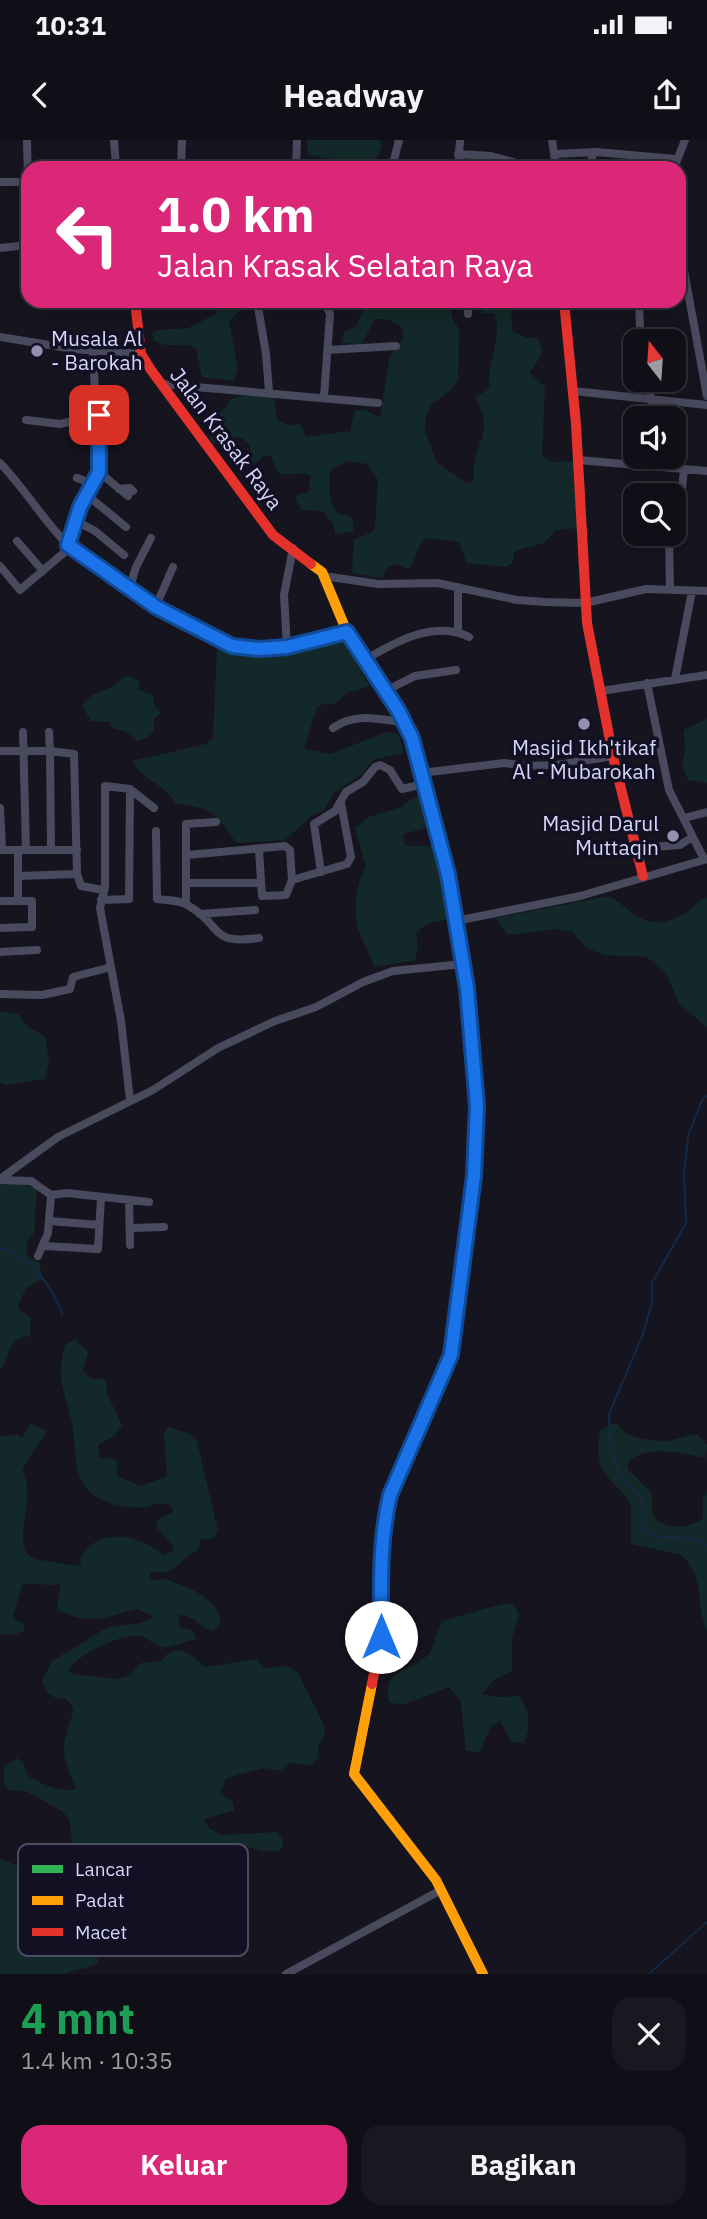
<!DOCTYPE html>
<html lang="id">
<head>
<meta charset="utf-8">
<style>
	body { margin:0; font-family:"IBM Plex Sans",sans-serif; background:#191820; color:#f1f3f6; height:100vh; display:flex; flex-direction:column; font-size:26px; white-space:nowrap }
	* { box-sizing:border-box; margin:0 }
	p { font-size:23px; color:#9c9ca1 }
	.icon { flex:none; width:38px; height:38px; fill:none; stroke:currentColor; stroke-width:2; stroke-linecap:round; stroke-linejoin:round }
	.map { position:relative; height:1834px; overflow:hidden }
	.side { display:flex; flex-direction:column; background:#100f17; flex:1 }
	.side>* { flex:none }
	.top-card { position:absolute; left:21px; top:21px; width:665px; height:147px; border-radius:21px; box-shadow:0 4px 18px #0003,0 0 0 2px #302f36; background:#db2777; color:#fff; overflow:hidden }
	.needle { width:46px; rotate:343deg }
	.tools { position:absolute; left:623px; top:189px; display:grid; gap:14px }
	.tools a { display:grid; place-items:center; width:63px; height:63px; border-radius:14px; background:#100f17; box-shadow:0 4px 18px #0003,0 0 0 2px #302f36; font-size:35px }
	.pin { position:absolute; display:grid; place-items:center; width:60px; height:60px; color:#fff; margin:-30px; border-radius:14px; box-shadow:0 4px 10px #0006 }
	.me { position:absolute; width:77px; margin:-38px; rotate:0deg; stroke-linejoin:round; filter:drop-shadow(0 0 5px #0008) }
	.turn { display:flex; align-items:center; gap:24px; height:147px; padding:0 21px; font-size:32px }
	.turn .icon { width:91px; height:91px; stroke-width:2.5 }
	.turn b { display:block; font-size:49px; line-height:60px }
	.round { display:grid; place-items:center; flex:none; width:74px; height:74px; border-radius:21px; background:#191820 }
	.summary { display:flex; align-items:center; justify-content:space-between; height:119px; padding:0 21px }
	h1 { font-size:42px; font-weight:700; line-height:52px; color:#1e9e55 }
	.button { display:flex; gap:14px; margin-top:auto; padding:14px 21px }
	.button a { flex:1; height:80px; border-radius:21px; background:#db2777; color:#fff; font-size:28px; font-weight:700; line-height:80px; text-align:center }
	.button a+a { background:#191820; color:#f1f3f6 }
	.status { display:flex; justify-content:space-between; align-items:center; height:49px; padding:0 35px; background:#100f17; direction:ltr }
	.status svg { height:19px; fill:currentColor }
	header { display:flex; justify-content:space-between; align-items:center; height:91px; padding:0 21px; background:#100f17; font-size:32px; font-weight:700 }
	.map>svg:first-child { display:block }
</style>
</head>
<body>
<div class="status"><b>10:31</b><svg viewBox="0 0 49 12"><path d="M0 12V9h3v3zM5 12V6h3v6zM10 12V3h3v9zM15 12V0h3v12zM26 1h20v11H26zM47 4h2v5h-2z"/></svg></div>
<header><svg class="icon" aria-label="back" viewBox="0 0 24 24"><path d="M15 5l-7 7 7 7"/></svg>Headway<svg class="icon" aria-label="share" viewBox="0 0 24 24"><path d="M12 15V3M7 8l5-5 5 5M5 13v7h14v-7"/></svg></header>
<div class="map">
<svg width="707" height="1834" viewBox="0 0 707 1834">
	<rect width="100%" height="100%" fill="#16141f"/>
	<path fill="#132929" d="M 307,0 L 380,0 L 382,8 L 372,26 L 308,15 Z
		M 366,161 L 450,161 L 452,178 L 459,189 L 458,240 L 451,250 L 432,264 L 426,275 L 425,292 L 437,322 L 466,343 L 473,342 C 474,336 473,331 474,324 C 481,294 492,288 475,258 L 490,248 C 485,223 504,197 494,173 L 482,173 L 481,162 L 524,161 L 511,163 L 512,191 L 526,198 L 538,198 L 543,212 L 530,233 L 545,247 L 542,316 L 553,322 L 576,321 L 578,388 L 556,390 L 544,403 L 515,411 L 512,423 L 506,427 L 467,423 L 459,402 L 427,398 C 415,406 418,418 409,429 L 394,424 L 388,427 L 382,438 L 352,433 L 354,399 L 371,393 L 375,388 L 378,340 L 367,324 L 348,321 L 331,330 C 328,339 329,365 337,372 C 342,376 347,373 353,378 L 353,392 L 335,394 L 334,385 L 322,371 L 302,370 L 296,359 L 298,354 L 308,353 L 311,336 C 299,330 289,338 277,332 L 272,317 L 265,315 L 253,325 C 248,319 252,316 250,308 C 245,290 224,300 213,304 C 199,281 223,276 231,259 L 245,255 L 274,258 L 277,280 L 287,285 L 300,284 L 306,297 L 350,291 L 355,270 L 365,270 L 380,277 L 390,215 L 402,201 L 403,188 L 387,179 L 375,179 L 362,204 L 341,203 L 344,192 L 357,186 Z
		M 227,164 L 239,165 L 243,168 L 229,181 L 238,229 L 234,241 L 202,237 L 196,208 C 182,200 164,211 153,199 L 152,193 L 158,190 L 188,188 L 216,174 L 218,166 Z
		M 336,501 L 344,504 L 370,546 L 347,553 L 335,564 L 326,563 L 317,567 L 304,609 L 331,614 L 386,592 L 399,594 L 404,613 L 373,620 L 362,634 L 334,653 L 324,670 L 310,677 L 285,700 L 236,703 C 217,674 212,667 176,664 C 166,645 142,640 132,621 L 206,604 L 213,598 L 217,507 L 244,514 L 273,516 Z
		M 131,536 L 139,542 L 139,550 L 153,555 L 155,566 L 161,573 L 154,579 L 154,591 L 147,598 L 136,601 L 127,592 L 112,588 L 110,582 L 91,581 L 82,565 C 95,547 110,555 123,537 Z
		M 707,579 L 707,643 L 688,640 L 682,625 L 685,613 L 684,590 Z
		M 416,656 C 425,663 428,677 425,688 L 403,694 L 405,706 L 434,706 L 451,780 C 435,780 427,783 416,793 L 418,805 L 415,820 L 374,827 C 371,815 359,795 357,786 C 354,766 356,744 366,726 L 355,688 L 369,677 L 401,667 Z
		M 609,756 C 640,776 646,793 685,774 C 695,769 695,760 707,758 L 707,887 L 679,864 L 667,835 L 647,817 C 618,815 591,821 573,792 L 556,789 L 508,795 L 495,778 Z
		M 0,872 L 18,874 L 29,888 L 45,896 L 49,921 L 45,939 L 6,945 L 0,943 Z
		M 0,1043 L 21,1043 L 37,1049 L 34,1093 L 28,1099 L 26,1114 L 39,1123 L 43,1139 L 26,1148 L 18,1166 L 20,1171 L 31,1177 L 30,1196 C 6,1199 12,1213 0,1231 Z
		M 75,1199 L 88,1212 L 83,1231 L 94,1240 L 100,1238 L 106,1241 L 107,1253 L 122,1286 L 114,1296 L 98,1305 L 100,1319 L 112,1318 L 117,1321 L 117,1336 L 140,1346 L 167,1337 L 164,1294 L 168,1287 L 188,1293 L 197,1301 L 218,1391 L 212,1399 L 201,1399 L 198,1410 C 184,1416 177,1430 163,1433 C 159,1433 155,1432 151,1432 L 149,1438 L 151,1440 L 167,1439 C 192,1451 205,1450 221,1477 L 219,1486 L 213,1491 C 199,1488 194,1474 179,1475 L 179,1487 L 192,1490 L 197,1499 L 164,1508 C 154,1506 149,1497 138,1496 C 121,1494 77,1515 68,1530 L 73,1534 L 117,1539 L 130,1535 L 141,1523 L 162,1521 C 174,1499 194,1516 205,1527 L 257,1519 L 264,1528 L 287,1526 L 298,1533 L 324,1585 L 325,1595 L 318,1605 L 319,1617 L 312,1625 C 301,1626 290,1616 282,1631 L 264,1628 L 226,1638 L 220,1653 L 233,1662 L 234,1671 L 203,1679 L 210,1689 L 221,1695 L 277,1692 L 283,1700 L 282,1709 C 266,1717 248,1703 230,1706 L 224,1713 L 212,1713 L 212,1725 L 247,1749 L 240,1755 C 209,1745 201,1713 169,1736 L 164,1763 L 139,1762 C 133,1751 123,1740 115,1727 L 80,1722 L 73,1709 L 69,1679 L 62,1671 L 26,1651 L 9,1650 L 4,1643 L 4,1626 L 17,1618 L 24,1624 L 27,1635 C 40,1644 61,1653 76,1649 C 58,1605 62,1612 74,1568 L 64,1557 L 58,1559 L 47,1553 L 42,1541 L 52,1521 L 108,1487 L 141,1483 L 153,1477 L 137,1469 C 105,1477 91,1486 57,1470 L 60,1445 L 23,1444 L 13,1475 L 16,1480 L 24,1484 L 25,1490 L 14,1495 L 0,1494 L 0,1297 L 17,1294 L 22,1298 L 30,1283 L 47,1291 L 22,1329 C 37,1358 14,1394 27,1414 L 35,1419 L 76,1426 L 81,1424 L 80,1418 C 99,1386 139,1394 163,1415 L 174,1411 L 173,1405 L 157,1388 L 157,1380 L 173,1372 L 171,1366 C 160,1361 155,1365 145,1367 C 134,1369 112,1365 102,1360 C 69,1346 78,1308 71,1279 C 64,1249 56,1237 65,1205 Z
		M 612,1284 L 618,1284 C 627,1296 627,1295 640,1298 C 674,1305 667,1299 697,1294 L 707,1305 L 706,1318 C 683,1314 645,1303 628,1323 L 628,1329 L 652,1354 L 652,1374 C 659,1390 692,1390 703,1378 L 703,1359 L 707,1351 L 707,1491 C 694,1462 707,1439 681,1415 L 631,1404 L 631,1366 C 613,1333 592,1340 600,1291 Z
		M 502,1464 L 514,1464 L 519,1475 L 512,1498 L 512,1531 L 494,1540 L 482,1554 L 495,1557 L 519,1556 C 530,1571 531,1586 524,1603 L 511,1602 L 500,1580 L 490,1588 L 480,1612 L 466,1611 L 461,1562 L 449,1547 L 402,1565 L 389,1562 C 382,1524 414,1534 430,1512 C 435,1504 437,1490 442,1481 Z
		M 0,1719 L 21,1727 L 50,1730 L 69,1747 L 72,1759 L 71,1774 C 83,1788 87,1806 99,1821 L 97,1824 L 64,1834 L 0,1834 Z"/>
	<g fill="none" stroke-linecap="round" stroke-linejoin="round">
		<path stroke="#142945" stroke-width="2" d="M 707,956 L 702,960 L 688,996 L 684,1034 L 686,1083 L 652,1143 L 652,1162 L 643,1194 L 609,1274 L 610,1301 L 619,1334 L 641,1357 L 643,1364 L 642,1391 C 661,1402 687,1393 707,1405
			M 0,1109 C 29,1113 53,1148 62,1174
			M 649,1834 L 707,1782"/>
		<path stroke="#4a4a5f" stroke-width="8" d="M 27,0 L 28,42
			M 114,0 L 116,28
			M 552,0 L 556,28
			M 458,14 L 491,16 L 535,28
			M 555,14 L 596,12 L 676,19
			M 181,28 L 182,0
			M 296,28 L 297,0
			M 392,28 L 399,0
			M 458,28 L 460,0
			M 590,28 L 593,12
			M 674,28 L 685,0
			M 0,42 L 28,42
			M 679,103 L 707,256
			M 0,108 L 28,105
			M 257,161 L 266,214 L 269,252
			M 324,161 L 330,174 L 324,257
			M 467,161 L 468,174
			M 639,161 L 640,188 L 646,201
			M 0,197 L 74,209 L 141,214
			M 328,210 L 396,206
			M 649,240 L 651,260
			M 161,244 L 378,263
			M 573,251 L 707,265
			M 656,260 L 659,278
			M 26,280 L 60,284 L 98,275
			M 578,320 L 707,331
			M 0,323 C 25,349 43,380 68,405 C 93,431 213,505 247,508 C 281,512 314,500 347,492
			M 99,332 L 128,356
			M 77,338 L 93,344
			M 119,349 L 130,348 L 133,351
			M 87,355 L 126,387
			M 674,373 L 681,357 L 684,330
			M 76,381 L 95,391 L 124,415
			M 669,394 L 670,449
			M 17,401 L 43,431
			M 0,426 L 20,450 L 66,411 L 81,367 L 99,332 L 93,211
			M 324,436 L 378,444 L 437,443 L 517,460 L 546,462 L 585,463 L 646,449 L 707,451
			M 129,450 L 136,427 L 151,398
			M 156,466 L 173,427
			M 458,492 L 458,447
			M 287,507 L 284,455 L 293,408
			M 363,521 C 393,503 434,479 469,497
			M 675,539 L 692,451
			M 647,543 L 669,650 L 704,719
			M 385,551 L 415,536 L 456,530
			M 601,551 L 707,535
			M 333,588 C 355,572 381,579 406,583
			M 23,592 L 26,710
			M 49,592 L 50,611 L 74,614 L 77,734 L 81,746 L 103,750
			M 0,611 L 50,611 L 51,710 L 77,710
			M 421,633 L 504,623 L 526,626 L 557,625 L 613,616
			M 0,668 L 2,709
			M 684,678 L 707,672
			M 156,691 L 157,759 C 167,760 181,760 189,766 C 224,786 208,805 259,798
			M 637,708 L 680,705 L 692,697
			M 0,710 L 51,710
			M 18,710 L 18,761
			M 259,710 L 262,756 L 286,755 L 292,740 L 347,724 L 351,717 L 341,663
			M 187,715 L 285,706 L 290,710 L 292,740
			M 321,732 L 314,684 L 335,671 L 346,652 L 363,642 L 375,627 L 380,625 L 390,630 L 402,649 L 424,644
			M 18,736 L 77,734
			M 189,743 L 260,743
			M 101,760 L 129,759 L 130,649
			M 0,761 L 32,761 L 32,787 L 0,788
			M 186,764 L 186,684 L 216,682
			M 200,774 L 255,770
			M 456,781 L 580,756 L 707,719
			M 0,812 L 37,810
			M 0,854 L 42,855 L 70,849 L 73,837 L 111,827
			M 130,960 L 121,881 L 100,768 L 105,747 L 105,646 L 130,649 L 154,668
			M 0,1039 L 58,997 L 153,950 L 218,908 L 275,881 L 316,867 L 363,842 L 393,831 L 463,824
			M 0,1040 L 31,1041 L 51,1055 L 67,1053 L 149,1062
			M 129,1061 L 130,1105
			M 50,1081 L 99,1085
			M 131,1088 L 164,1087
			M 44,1106 L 98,1109 L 101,1058
			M 38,1116 L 48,1093 L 51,1055
			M 286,1834 L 441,1750"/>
		<path stroke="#30b455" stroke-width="10" d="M 454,772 C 465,836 475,901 477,966 C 478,1014 471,1063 464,1111"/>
		<path stroke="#ff9f0a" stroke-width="10" d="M 311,424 L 322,432 L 347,492 L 406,583 L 448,734 L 454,772
			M 372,1544 L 354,1634 L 436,1740 L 483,1834"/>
		<path stroke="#e5322d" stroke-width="10" d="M 135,161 L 141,214 L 151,230 L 273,395 L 311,424
			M 564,161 L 576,284 L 587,483 L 614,621 L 643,736
			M 372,1544 L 381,1497 L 380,1402 L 390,1355 L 451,1215 L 464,1111"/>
	</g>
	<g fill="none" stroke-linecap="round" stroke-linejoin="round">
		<defs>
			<path id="route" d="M 99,275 L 99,332 L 80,367 L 68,405 L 156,467 L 232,506 L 259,509 L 287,507 L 347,492 L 398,570 L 412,598 L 448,734 L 467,848 L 477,966 L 474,1036 L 451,1215 L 390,1355 C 379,1402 381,1448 381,1497"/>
		</defs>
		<use href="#route" stroke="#114b97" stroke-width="18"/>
		<use href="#route" stroke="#1a73e8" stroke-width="12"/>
	</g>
	<g fill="#9391af" stroke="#121023" stroke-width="2.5">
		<circle cx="37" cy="211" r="7"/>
		<circle cx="584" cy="584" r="7"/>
		<circle cx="673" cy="696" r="7"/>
	</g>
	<g text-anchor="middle" stroke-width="7" stroke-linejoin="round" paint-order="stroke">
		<g font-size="21" fill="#d7d5fc" stroke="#121023" text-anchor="start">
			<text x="51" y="206">Musala Al<tspan x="51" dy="24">- Barokah</tspan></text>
			<text x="584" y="615" text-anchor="middle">Masjid Ikh'tikaf<tspan x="584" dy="24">Al - Mubarokah</tspan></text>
			<text x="659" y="691" text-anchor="end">Masjid Darul<tspan x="659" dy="24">Muttaqin</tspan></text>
		</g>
		<g font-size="21" fill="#d7d5fc" stroke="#121023">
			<text transform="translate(226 299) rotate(53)" y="7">Jalan Krasak Raya</text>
		</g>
	</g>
	<rect x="18" y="1704" width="230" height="112" rx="10" fill="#121023" stroke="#4d4b64" stroke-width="2"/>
	<rect x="32" y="1725" width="31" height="8" fill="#30b455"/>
	<rect x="32" y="1756" width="31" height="9" fill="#ff9f0a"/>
	<rect x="32" y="1788" width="31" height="8" fill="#e5322d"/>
	<g font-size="19" fill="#d7d5fc">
		<text x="75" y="1736">Lancar</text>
		<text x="75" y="1767">Padat</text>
		<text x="75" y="1799">Macet</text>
	</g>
</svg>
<div class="tools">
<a><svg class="needle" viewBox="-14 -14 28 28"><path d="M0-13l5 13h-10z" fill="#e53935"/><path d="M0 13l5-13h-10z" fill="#9c9ca1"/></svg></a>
<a><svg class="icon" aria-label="sound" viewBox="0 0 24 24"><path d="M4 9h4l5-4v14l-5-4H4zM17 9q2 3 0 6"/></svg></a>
<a><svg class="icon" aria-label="search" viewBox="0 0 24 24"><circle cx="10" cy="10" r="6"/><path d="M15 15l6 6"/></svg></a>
</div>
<div class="pin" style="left:99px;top:275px;background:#d93025"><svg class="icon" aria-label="arrive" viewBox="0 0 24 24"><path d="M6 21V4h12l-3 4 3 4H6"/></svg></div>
<svg class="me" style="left:381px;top:1497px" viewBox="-20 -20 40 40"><circle r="19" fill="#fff"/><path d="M0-13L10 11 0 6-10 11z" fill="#1a73e8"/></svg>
<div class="top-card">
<div class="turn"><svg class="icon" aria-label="left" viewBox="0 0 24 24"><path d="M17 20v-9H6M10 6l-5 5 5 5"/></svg><div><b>1.0 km</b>Jalan Krasak Selatan Raya</div></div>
</div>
</div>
<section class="side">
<div class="summary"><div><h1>4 mnt</h1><p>1.4 km · 10:35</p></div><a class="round"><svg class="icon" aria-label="close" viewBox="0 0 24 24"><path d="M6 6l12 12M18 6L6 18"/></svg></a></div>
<div class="button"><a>Keluar</a><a>Bagikan</a></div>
</section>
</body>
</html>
